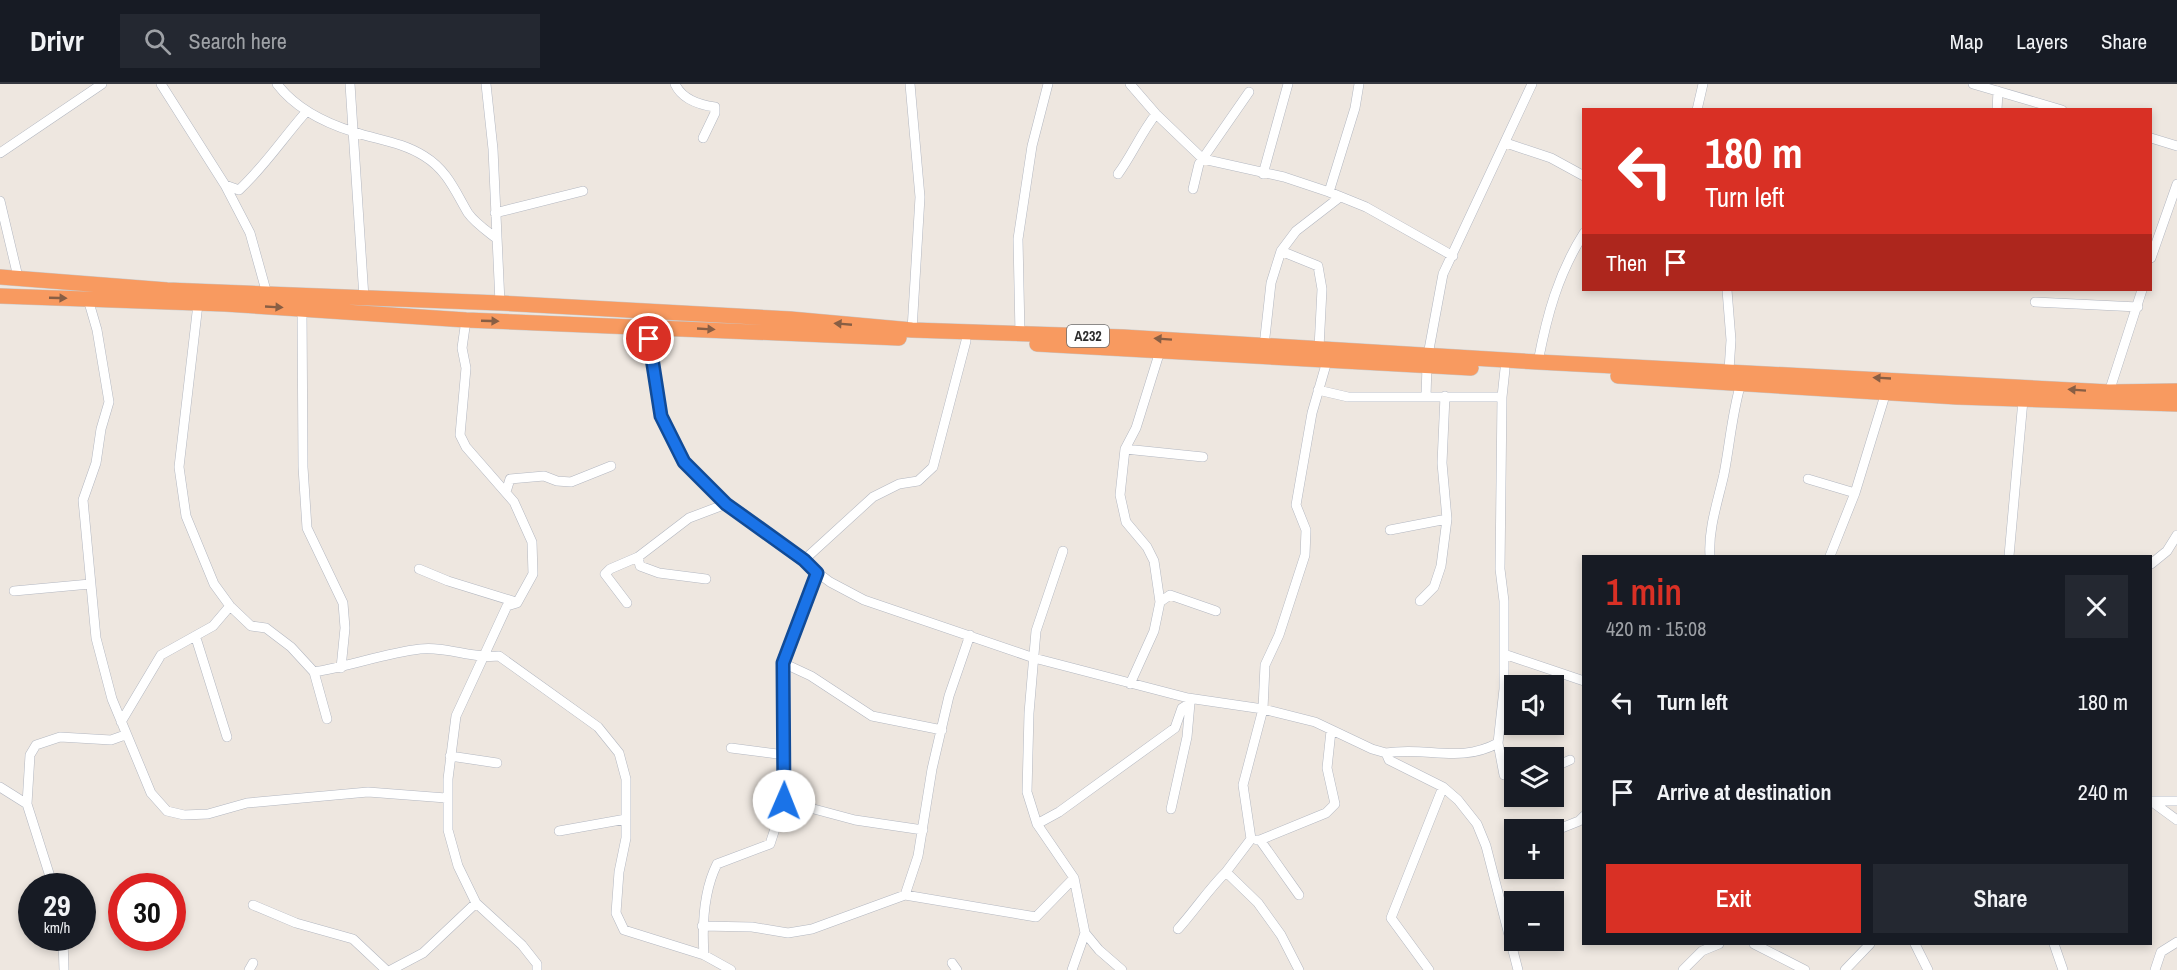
<!DOCTYPE html>
<html lang="en">
<head>
<meta charset="utf-8">
<style>
	body { margin:0; font-family:"Archivo Narrow",sans-serif; background:#242831; color:#f1f3f6; height:100vh; display:flex; flex-direction:column; font-size:22px; white-space:nowrap }
	* { box-sizing:border-box; margin:0 }
	p { font-size:20px; color:#9ea1a6 }
	.icon { flex:none; width:33px; height:33px; fill:none; stroke:currentColor; stroke-width:2; stroke-linecap:round; stroke-linejoin:round }
	.map { position:relative; flex:1; overflow:hidden }
	.side { position:absolute; left:1582px; top:471px; width:570px; height:390px; display:flex; flex-direction:column; background:#171b24; border-radius:0px; box-shadow:0 3px 9px #0003 }
	.side>* { flex:none }
	.top-card { position:absolute; left:1582px; top:24px; width:570px; height:183px; border-radius:0px; box-shadow:0 3px 9px #0003; background:#d93025; color:#fff; overflow:hidden }
	.controls { position:absolute; left:1504px; top:591px; display:grid; gap:12px }
	.controls a { display:grid; place-items:center; width:60px; height:60px; border-radius:0px; background:#171b24; box-shadow:0 3px 9px #0003; font-size:30px }
	.speed { position:absolute; left:18px; top:789px; display:flex; gap:12px; font-size:30px; font-weight:700; text-align:center }
	.speed>* { display:grid; place-content:center; width:78px; height:78px; border-radius:50%; background:#171b24; box-shadow:0 3px 9px #0003; line-height:1 }
	.speed small { font-size:15px; font-weight:400 }
	.speed .limit { border:9px solid #d22; background:#fff; color:#111 }
	.pin { position:absolute; display:grid; place-items:center; width:51px; height:51px; color:#fff; margin:-26px; border:3px solid #fff; border-radius:50%; box-shadow:0 2px 6px #0007 }
	.me { position:absolute; width:66px; margin:-33px; rotate:1deg; stroke-linejoin:round; filter:drop-shadow(0 0 4px #0008) }
	.turn { display:flex; align-items:center; gap:21px; height:126px; padding:0 24px; font-size:27px }
	.turn .icon { width:78px; height:78px; stroke-width:2.5 }
	.turn b { display:block; font-size:42px; line-height:51px }
	.then { display:flex; align-items:center; height:57px; padding:0 24px; background:#0003; gap:12px; font-size:22px }
	.round { display:grid; place-items:center; flex:none; width:63px; height:63px; border-radius:0px; background:#242831 }
	.headline { display:flex; align-items:center; justify-content:space-between; height:102px; padding:0 24px }
	h1 { font-size:36px; font-weight:600; line-height:45px; color:#d93025 }
	.primary-button { display:flex; gap:12px; margin-top:auto; padding:12px 24px }
	.primary-button a { flex:1; height:69px; border-radius:0px; background:#d93025; color:#fff; font-size:24px; font-weight:600; line-height:69px; text-align:center }
	.primary-button a+a { background:#242831; color:#f1f3f6 }
	ul { padding:0; list-style:none }
	li { display:flex; align-items:center; gap:18px; height:90px; padding:0 24px }
	li div { flex:1 }
	li b { display:block; font-size:22px }
	li em { font-style:normal }
	header { display:flex; align-items:center; gap:36px; box-sizing:border-box; height:84px; padding:0 30px; background:#171b24; border-bottom:2px solid #363941 }
	header strong { font-size:28px }
	nav { display:flex; gap:33px; margin-inline-start:auto; font-size:21px }
	.search { width:420px; height:54px; background:#242831; display:flex; align-items:center; gap:15px; box-sizing:border-box; padding:0 21px; border-radius:0px; color:#9ea1a6; font-size:22px }
	.map>svg:first-child { display:block }
</style>
</head>
<body>
<header>
<strong>Drivr</strong>
<div class="search"><svg class="icon" aria-label="search" viewBox="0 0 24 24"><circle cx="10" cy="10" r="6"/><path d="M15 15l6 6"/></svg>Search here</div>
<nav><a>Map</a><a>Layers</a><a>Share</a></nav>
</header>
<div class="map">
<svg width="2177" height="886" viewBox="0 0 2177 886">
	<rect width="100%" height="100%" fill="#eee7e0"/>
	<g fill="none" stroke-linecap="round" stroke-linejoin="round">
		<defs>
			<path id="minor" d="M 161,0 L 225,101 L 250,149 L 267,210
				M 277,0 C 296,25 325,39 354,48 C 378,56 402,58 424,72 C 447,86 455,107 468,129 C 475,139 487,147 496,154
				M 350,0 L 364,214
				M 486,0 L 493,65 L 500,219
				M 675,0 C 682,15 700,21 715,23 L 715,29 L 703,54
				M 910,0 L 920,113 L 912,246
				M 1130,0 L 1156,30 L 1203,75 L 1284,93 L 1329,108 L 1366,123 L 1453,172
				M 1973,0 L 2062,26
				M 1697,26 L 1703,0
				M 1997,26 L 1998,7
				M 2151,54 L 2177,62
				M 1506,59 L 1551,74 L 1584,92
				M 0,69 L 102,0
				M 1118,90 C 1132,71 1141,49 1156,30
				M 1263,90 L 1288,0
				M 225,101 L 239,106 C 264,83 283,54 306,28
				M 1193,105 L 1199,80 L 1249,8
				M 1329,108 L 1355,24 L 1359,0
				M 0,117 L 18,193
				M 495,129 L 583,107
				M 1281,167 L 1296,147 L 1340,113
				M 2151,174 L 2177,100
				M 1727,206 L 1731,256 L 1729,286
				M 88,215 L 97,246 L 109,318 L 101,345 L 96,379 L 83,416 L 96,554 L 112,615 L 151,709 L 167,727 L 184,731 L 208,730 L 247,719 L 368,708 L 446,714
				M 2035,218 L 2138,223
				M 198,220 L 179,383 L 186,432 L 214,500 L 230,522 L 251,542 L 266,544 L 291,563 L 314,588 C 350,582 386,569 420,565 C 447,562 472,575 499,572 L 598,643 L 619,669 L 626,695 L 626,754 L 619,788 L 616,829 L 624,846 L 704,871 L 731,886
				M 302,225 L 303,383 L 307,444 L 343,519 L 345,544 L 341,584
				M 466,236 L 462,264 L 466,284 L 460,351 L 466,363 L 514,418 L 532,458 L 533,490 L 517,519 L 507,522 L 456,632 L 448,695 L 448,746 L 458,782 L 476,819 L 522,861 L 537,880 L 537,886
				M 647,243 L 661,332 L 684,378 L 726,420 L 830,498 L 864,516 L 1034,574 L 1188,614 L 1263,625 L 1315,638 L 1372,665 L 1386,669 L 1389,676 L 1443,703 L 1458,716 L 1477,740 L 1486,762 L 1518,886
				M 1020,250 L 1018,155 L 1032,62 L 1048,0
				M 1264,262 L 1271,199 L 1281,167 L 1318,182 L 1322,205 L 1319,264
				M 1428,271 L 1443,190 L 1532,0
				M 1538,278 C 1547,231 1558,190 1584,149
				M 1318,306 L 1348,313 L 1502,313
				M 2109,308 L 2142,206
				M 1426,312 L 1427,282
				M 1125,365 L 1203,373
				M 1808,395 L 1855,409
				M 506,408 L 510,395 L 544,392 L 557,397 L 571,398 L 611,382
				M 1390,446 L 1447,435
				M 1063,467 L 1036,547 L 1029,629 L 1027,708 L 1037,740 L 1074,794 L 1085,849 L 1099,866 L 1122,886
				M 1710,472 C 1708,445 1718,417 1724,390 C 1730,359 1732,329 1741,299
				M 1830,472 L 1855,409 L 1886,308
				M 2009,472 L 2023,316
				M 804,476 L 873,413 L 899,400 L 918,397 L 933,383 L 966,257
				M 2151,480 L 2167,467 L 2177,451
				M 419,485 L 448,497 L 516,518
				M 706,495 L 659,489 L 640,482 L 638,473 L 689,434 L 726,420
				M 14,507 L 90,500
				M 1420,517 L 1434,503 L 1441,482 L 1447,435 L 1442,379 L 1445,312
				M 1160,518 L 1170,511 L 1216,527
				M 627,519 L 605,490 L 610,485 L 638,473
				M 196,554 L 227,653
				M 1504,570 L 1584,597
				M 783,579 L 811,592 L 872,632 L 942,646
				M 314,588 L 327,635
				M 1130,600 L 1154,547 L 1160,518 L 1154,477 L 1147,463 L 1126,438 L 1120,411 L 1125,365 L 1136,344 L 1160,267
				M 121,638 L 161,571 L 213,542 L 230,522
				M 1498,659 L 1504,691 L 1515,689
				M 731,664 L 785,671
				M 1386,669 C 1427,662 1459,680 1498,659 L 1504,605 L 1504,517 L 1500,485 L 1502,313 L 1505,285
				M 450,672 L 497,679
				M 1554,683 L 1570,676
				M 0,703 L 27,720 L 53,802
				M 784,717 L 855,736 L 923,746
				M 2151,717 L 2177,736
				M 2151,717 L 2177,717
				M 27,720 L 30,671 L 36,661 L 60,653 L 111,656 L 125,651
				M 1171,725 L 1187,653 L 1190,619
				M 1037,740 L 1059,728 L 1175,644 L 1182,624 L 1190,619 L 1188,614
				M 559,747 L 626,735
				M 1554,747 L 1579,737 L 1584,732
				M 1257,756 L 1260,756 L 1299,811
				M 1260,756 L 1326,729 L 1335,720 L 1327,684 L 1331,647
				M 905,811 L 918,772 L 932,685 L 949,612 L 970,551
				M 253,821 L 296,839 L 353,855 L 386,886
				M 702,842 L 752,843 L 788,849 L 812,845 L 905,811 L 1036,833 L 1074,794
				M 1178,845 C 1195,826 1208,806 1226,788
				M 63,854 L 64,886
				M 1754,860 L 1805,886
				M 1915,860 L 1928,886
				M 2054,860 L 2063,886
				M 704,871 C 702,841 703,808 717,780 L 770,760 L 784,717 L 783,579 L 817,489
				M 952,879 L 957,886
				M 249,886 L 253,879
				M 391,886 L 423,869 L 476,819
				M 1072,886 L 1085,849
				M 1299,886 L 1281,851 L 1258,819 L 1226,788 L 1251,755 L 1243,701 L 1263,625 L 1265,581 L 1279,551 L 1305,471 L 1306,446 L 1296,421 L 1312,329 L 1327,277
				M 1429,886 L 1391,834 L 1443,703
				M 1683,886 L 1702,867 L 1719,860
				M 1845,886 L 1870,860
				M 2155,886 L 2161,868 L 2177,858"/>
			<path id="highway" d="M 0,193 L 167,206 L 500,219 L 790,235 L 912,246 L 1123,253 L 1538,278 L 2109,308 L 2177,307
				M 0,212 L 225,220 L 466,236 L 899,254
				M 1037,260 L 1471,284
				M 1618,292 L 1957,313 L 2177,320"/>
		</defs>
		<use href="#minor" stroke="#b3b7c0" stroke-width="10"/>
		<use href="#highway" stroke="#c8c8c8" stroke-width="16"/>
		<use href="#minor" stroke="#fff" stroke-width="9"/>
		<use href="#highway" stroke="#f89a60" stroke-width="15"/>
	</g>
	<defs><path id="oneway-solid" d="M-6-.8H1V-3.2L6.5 0L1 3.2V.8H-6Z" transform="scale(1.5)"/></defs>
	<g fill="#885e44">
		<use href="#oneway-solid" transform="translate(58 214) rotate(2)"/>
		<use href="#oneway-solid" transform="translate(274 223) rotate(3)"/>
		<use href="#oneway-solid" transform="translate(490 237) rotate(2)"/>
		<use href="#oneway-solid" transform="translate(843 240) rotate(-175)"/>
		<use href="#oneway-solid" transform="translate(706 245) rotate(3)"/>
		<use href="#oneway-solid" transform="translate(1163 255) rotate(-176)"/>
		<use href="#oneway-solid" transform="translate(1882 294) rotate(-177)"/>
		<use href="#oneway-solid" transform="translate(2077 306) rotate(-176)"/>
	</g>
	<g fill="none" stroke-linecap="round" stroke-linejoin="round">
		<defs>
			<path id="route" d="M 649,255 L 661,332 L 684,378 L 726,420 L 804,476 L 817,489 L 783,579 L 784,717"/>
		</defs>
		<use href="#route" stroke="#114b97" stroke-width="15"/>
		<use href="#route" stroke="#1a73e8" stroke-width="10"/>
	</g>
	<g text-anchor="middle" stroke-width="5" stroke-linejoin="round" paint-order="stroke">
		<rect fill="#fff" stroke="#6c6c6c" stroke-width="1.5" x="1067" y="241" width="42" height="22" rx="4.5"/>
		<g font-size="14" font-weight="bold" fill="#2d2d2d">
			<text x="1088" y="257">A232</text>
		</g>
	</g>
</svg>
<div class="controls">
<a><svg class="icon" aria-label="sound" viewBox="0 0 24 24"><path d="M4 9h4l5-4v14l-5-4H4zM17 9q2 3 0 6"/></svg></a>
<a><svg class="icon" aria-label="layers" viewBox="0 0 24 24"><path d="M12 4l9 5-9 5-9-5zM3 14l9 5 9-5"/></svg></a>
<a>+</a>
<a>−</a>
</div>
<div class="speed"><div>29<small>km/h</small></div><div class="limit">30</div></div>
<div class="pin" style="left:649px;top:255px;background:#d93025"><svg class="icon" aria-label="arrive" viewBox="0 0 24 24"><path d="M6 21V4h12l-3 4 3 4H6"/></svg></div>
<svg class="me" style="left:784px;top:717px" viewBox="-20 -20 40 40"><circle r="19" fill="#fff"/><path d="M0-13L10 11 0 6-10 11z" fill="#1a73e8"/></svg>
<div class="top-card">
<div class="turn"><svg class="icon" aria-label="left" viewBox="0 0 24 24"><path d="M17 20v-9H6M10 6l-5 5 5 5"/></svg><div><b>180 m</b>Turn left</div></div>
<div class="then">Then<svg class="icon" aria-label="arrive" viewBox="0 0 24 24"><path d="M6 21V4h12l-3 4 3 4H6"/></svg></div>
</div>
<section class="side">
<div class="headline"><div><h1>1 min</h1><p>420 m · 15:08</p></div><a class="round"><svg class="icon" aria-label="close" viewBox="0 0 24 24"><path d="M6 6l12 12M18 6L6 18"/></svg></a></div>
<ul>
<li><svg class="icon" aria-label="left" viewBox="0 0 24 24"><path d="M17 20v-9H6M10 6l-5 5 5 5"/></svg><div><b>Turn left</b></div><em>180 m</em></li>
<li><svg class="icon" aria-label="arrive" viewBox="0 0 24 24"><path d="M6 21V4h12l-3 4 3 4H6"/></svg><div><b>Arrive at destination</b></div><em>240 m</em></li>
</ul>
<div class="primary-button"><a>Exit</a><a>Share</a></div>
</section>
</div>
</body>
</html>
